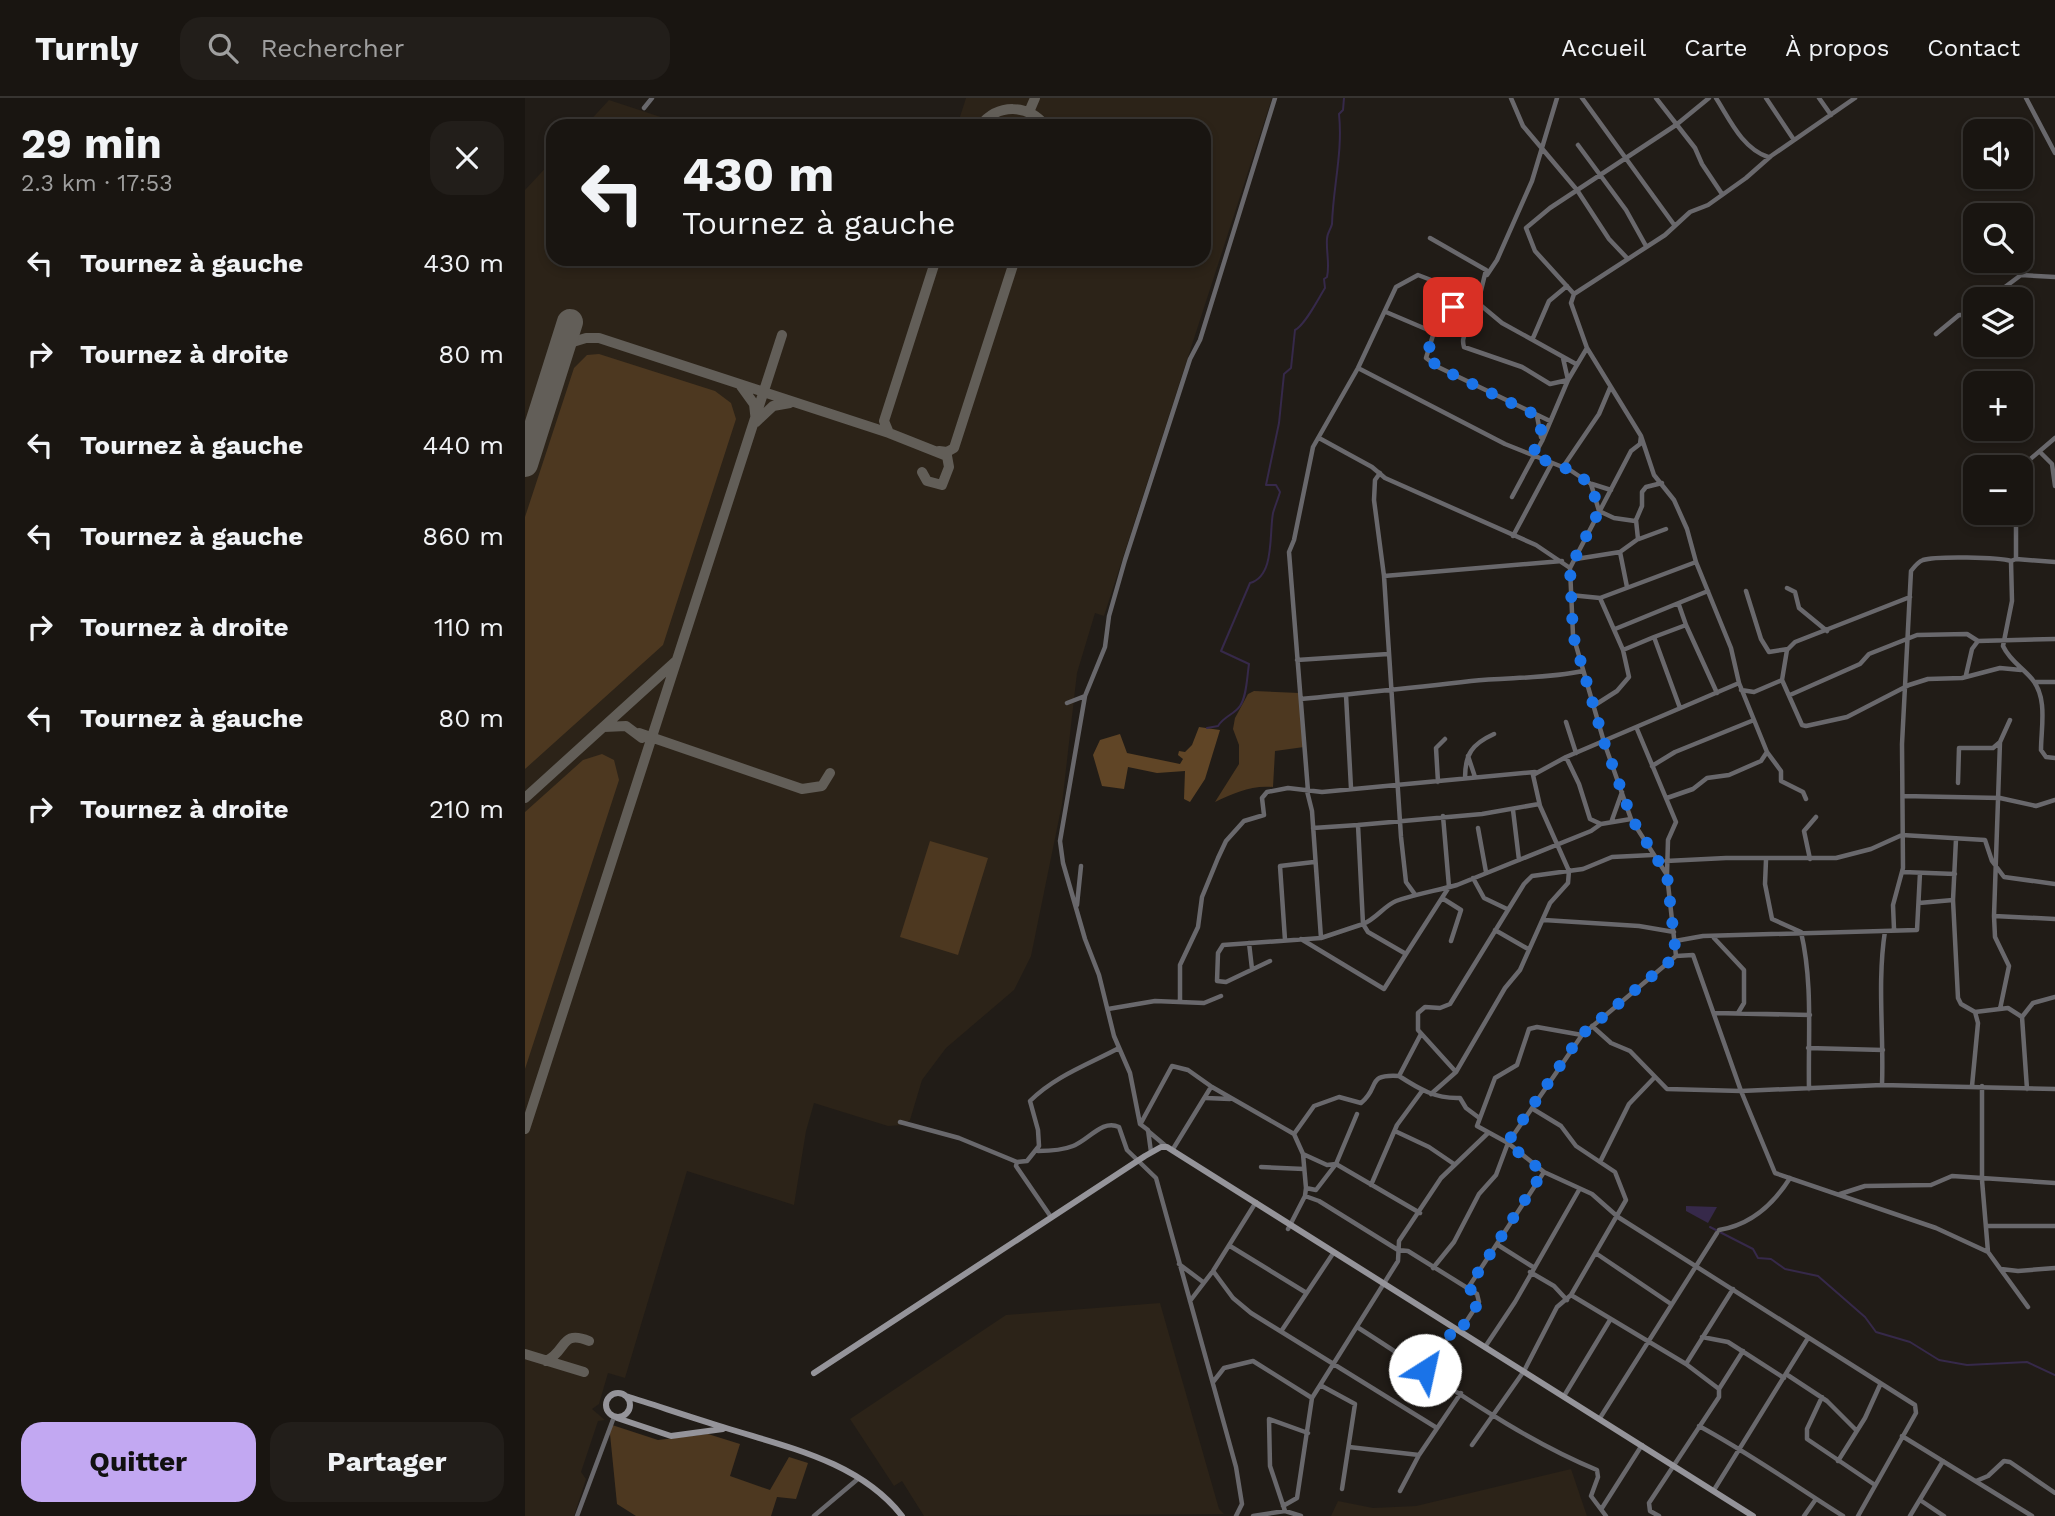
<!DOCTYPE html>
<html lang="fr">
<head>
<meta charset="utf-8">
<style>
	body { margin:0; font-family:"Work Sans",sans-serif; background:#221e1a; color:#f1f3f6; height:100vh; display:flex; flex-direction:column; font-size:26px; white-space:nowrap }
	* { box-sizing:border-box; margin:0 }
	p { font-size:23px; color:#9f9f9f }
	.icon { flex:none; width:38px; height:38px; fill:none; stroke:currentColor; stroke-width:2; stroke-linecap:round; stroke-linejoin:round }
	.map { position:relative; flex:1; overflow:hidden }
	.sheet { display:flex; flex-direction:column; background:#191511; width:525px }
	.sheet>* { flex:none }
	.hud { position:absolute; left:21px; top:21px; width:665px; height:147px; border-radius:21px; box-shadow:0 4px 10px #0003,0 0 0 2px #373431; background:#191511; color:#f1f3f6; overflow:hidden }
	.buttons { position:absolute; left:1438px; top:21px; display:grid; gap:14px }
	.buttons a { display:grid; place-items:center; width:70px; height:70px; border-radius:14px; background:#191511; box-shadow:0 4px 10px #0003,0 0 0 2px #373431; font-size:35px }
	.pin { position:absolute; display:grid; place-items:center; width:60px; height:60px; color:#fff; margin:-30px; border-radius:14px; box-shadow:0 4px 10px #0006 }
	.me { position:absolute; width:77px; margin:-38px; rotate:35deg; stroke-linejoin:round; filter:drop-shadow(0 0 5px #0008) }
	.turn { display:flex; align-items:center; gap:24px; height:147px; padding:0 21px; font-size:32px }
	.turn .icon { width:91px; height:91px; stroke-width:2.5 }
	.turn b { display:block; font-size:49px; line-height:60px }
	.round { display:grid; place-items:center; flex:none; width:74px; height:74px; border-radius:21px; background:#221e1a }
	.headline { display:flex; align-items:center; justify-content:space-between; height:119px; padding:0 21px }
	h1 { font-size:42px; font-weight:700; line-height:52px }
	.button { display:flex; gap:14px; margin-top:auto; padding:14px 21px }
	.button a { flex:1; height:80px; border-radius:21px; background:#c2a8f2; color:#111; font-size:28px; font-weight:700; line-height:80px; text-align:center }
	.button a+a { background:#221e1a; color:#f1f3f6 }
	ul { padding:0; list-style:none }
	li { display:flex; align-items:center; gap:21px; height:91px; padding:0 21px }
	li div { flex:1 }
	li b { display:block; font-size:26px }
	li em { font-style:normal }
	header { display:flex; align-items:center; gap:42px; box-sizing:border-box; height:98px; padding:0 35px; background:#191511; border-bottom:2px solid #373431 }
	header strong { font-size:33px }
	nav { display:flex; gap:38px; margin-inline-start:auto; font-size:24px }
	.search { width:490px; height:63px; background:#221e1a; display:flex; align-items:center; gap:18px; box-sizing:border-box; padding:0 24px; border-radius:21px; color:#9f9f9f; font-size:26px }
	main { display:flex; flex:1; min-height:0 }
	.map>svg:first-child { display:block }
</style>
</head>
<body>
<header>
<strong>Turnly</strong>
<div class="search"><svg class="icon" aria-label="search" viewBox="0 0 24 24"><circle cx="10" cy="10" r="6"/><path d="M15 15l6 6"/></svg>Rechercher</div>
<nav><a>Accueil</a><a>Carte</a><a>À propos</a><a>Contact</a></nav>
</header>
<main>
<section class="sheet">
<div class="headline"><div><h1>29 min</h1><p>2.3 km · 17:53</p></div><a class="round"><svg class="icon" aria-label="close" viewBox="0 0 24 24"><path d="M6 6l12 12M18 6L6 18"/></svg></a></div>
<ul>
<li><svg class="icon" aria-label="left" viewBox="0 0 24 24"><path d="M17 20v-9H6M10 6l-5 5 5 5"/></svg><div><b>Tournez à gauche</b></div><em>430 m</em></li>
<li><svg class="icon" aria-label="right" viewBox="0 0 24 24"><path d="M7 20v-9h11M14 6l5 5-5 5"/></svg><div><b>Tournez à droite</b></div><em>80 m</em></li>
<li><svg class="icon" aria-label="left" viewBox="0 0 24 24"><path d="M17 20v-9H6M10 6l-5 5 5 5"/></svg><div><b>Tournez à gauche</b></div><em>440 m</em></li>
<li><svg class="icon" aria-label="left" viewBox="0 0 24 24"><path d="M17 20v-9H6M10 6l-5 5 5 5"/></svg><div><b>Tournez à gauche</b></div><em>860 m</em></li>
<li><svg class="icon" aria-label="right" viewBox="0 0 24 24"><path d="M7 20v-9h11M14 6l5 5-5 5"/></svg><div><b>Tournez à droite</b></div><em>110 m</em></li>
<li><svg class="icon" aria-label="left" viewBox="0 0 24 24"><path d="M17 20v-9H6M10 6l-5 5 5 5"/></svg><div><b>Tournez à gauche</b></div><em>80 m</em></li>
<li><svg class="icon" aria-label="right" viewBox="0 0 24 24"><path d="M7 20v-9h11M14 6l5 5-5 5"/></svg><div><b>Tournez à droite</b></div><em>210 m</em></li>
</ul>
<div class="button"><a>Quitter</a><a>Partager</a></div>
</section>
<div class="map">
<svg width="1530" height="1418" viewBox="0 0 1530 1418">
	<rect width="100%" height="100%" fill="#211c17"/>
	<path fill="#2c2318" d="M 441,0 L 747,0 L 579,518 L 570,515 L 552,575 L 537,706 L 506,858 L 489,892 L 421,950 L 397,982 L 385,1022 L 377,1027 L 363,1028 L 289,1005 L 281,1033 L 269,1107 L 162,1073 L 100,1280 L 83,1275 L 74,1306 L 67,1311 L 80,1322 L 73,1323 L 56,1374 L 61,1381 L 49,1418 L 0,1418 L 0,92 L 28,62 L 28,161 L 679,161 L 679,28 L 432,28 Z
		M 84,2 L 163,28 L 60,28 Z
		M 635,1205 L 694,1411 L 699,1416 L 399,1418 L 377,1383 L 369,1388 L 325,1321 L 481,1217 Z
		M 1046,1371 L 1062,1418 L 806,1418 L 813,1403 L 848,1410 L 891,1408 Z"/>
	<path fill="#4d3820" d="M 74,256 L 190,293 L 206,305 L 211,321 L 138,547 L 0,671 L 0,419 L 49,270 L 62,257 Z
		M 729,593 L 774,595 L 779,649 L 750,653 L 748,689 C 726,687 709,695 690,704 L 714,666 L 714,647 L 708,631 L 710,620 L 723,596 Z
		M 77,656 L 89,662 L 94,682 L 0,971 L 0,714 L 58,662 Z
		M 405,743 L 463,760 L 433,857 L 375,839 Z
		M 84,1326 L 133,1342 L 183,1336 L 215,1346 L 205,1378 L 245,1392 L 264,1359 L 283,1365 L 271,1401 L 252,1399 L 246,1418 L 111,1418 L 92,1406 Z"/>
	<path fill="#604526" d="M 674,629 L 695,632 L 680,681 L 665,704 L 659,701 L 660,673 L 632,675 L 603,669 L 599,691 L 577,688 L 568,657 L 575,642 L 595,636 L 602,655 L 655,666 L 658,661 L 653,657 L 654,653 L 660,654 L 667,647 Z"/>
	<path fill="#36294a" d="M 1161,1108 L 1192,1109 L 1183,1125 L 1161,1113 Z"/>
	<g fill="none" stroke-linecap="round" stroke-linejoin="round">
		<path stroke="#36294a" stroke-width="2" d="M 682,630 L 693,628 C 699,618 710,616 715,608 C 722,598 722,578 724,566 L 696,553 L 725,485 C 750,478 744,436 748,415 C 750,408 753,401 755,394 L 751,387 L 741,387 L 754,325 L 759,276 L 766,270 L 770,232 C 780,227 793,201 800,190 L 799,181 L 802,179 C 805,166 801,154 802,141 C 802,135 806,131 807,126 C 808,89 818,54 814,16 L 818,12 L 819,0
			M 1185,1129 L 1228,1151 L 1233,1160 L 1246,1161 L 1260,1171 L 1293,1178 L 1340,1219 L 1351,1234 L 1385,1244 L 1414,1262 L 1442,1267 L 1502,1264 L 1530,1277"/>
		<path stroke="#625e58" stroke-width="10" d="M 504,14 L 510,0
			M 455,28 C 473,5 503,6 521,28
			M 38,247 L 61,240 L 74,240 L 364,335 L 422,358 L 424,369 L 417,387 L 402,383 L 397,374
			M 216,288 L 229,306 L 231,324 L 248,308 L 265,305
			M 364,335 L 359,323 L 411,161
			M 414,353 L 422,354 L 429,350 L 490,161
			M 79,629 L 101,628 L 117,640
			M 114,635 L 277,691 L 297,688 L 305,675
			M 0,700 L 151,563
			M 0,1031 L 257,237
			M 0,1256 L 59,1274
			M 21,1263 C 42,1254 35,1231 64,1243"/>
		<path stroke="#625e58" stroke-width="26" d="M 0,366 L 45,224"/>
		<path stroke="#69686c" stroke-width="4.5" d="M 986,0 L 998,28 L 1052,92 L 1084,141 L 1102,160
			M 1057,0 L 1150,128
			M 1131,0 L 1170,50 L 1177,66 L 1197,96
			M 1191,0 C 1205,22 1217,50 1243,59
			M 1241,0 L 1269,42
			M 1294,0 L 1306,17
			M 1501,0 L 1530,55
			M 119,10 L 127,0
			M 1053,47 L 1101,112 L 1121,148
			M 905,140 L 961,172 L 953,205
			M 962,177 L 972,162 L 1007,83 L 1032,0
			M 1049,196 L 1010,153 L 1001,130 L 1025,110 L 1151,27 L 1184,0
			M 1464,201 L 1496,177 L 1530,179
			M 861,214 L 908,234
			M 1411,236 L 1434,217 L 1442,217 L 1451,211
			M 1008,240 L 1024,203 L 1042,188
			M 1038,260 L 1043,282
			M 833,270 L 980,346 L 1045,372 L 1066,386 L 1074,413 L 1089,420 L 1110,423
			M 1012,318 L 1016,339
			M 1025,323 L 913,269 L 901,260 L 909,234 L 931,205 L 938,203 L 953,205 L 977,225 L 1051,266
			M 1116,338 L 1115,346 L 1106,353 L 1045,470 L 1048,537 L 1079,644 L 1106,721 L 1142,777 L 1151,858 L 1168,857 L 1216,993 L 1250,1075 L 1411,1130 L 1463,1154 L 1503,1209
			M 794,340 L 847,369 L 860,380 L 1011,447 L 1045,470
			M 1516,355 L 1527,366 L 1530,388
			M 1038,369 L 1074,316 L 1085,290
			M 1496,369 L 1530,340
			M 855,375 L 850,382 L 849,402 L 859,478 L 876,739 L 881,784 L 889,795
			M 1496,376 L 1503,368
			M 1067,386 L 1086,392
			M 987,399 L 1017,343 L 1043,282 L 1062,250
			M 1491,415 L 1491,461 L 1486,463 L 1487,503 L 1478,548 C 1485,563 1497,569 1507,581 C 1523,600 1516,630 1516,652 L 1521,659 L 1530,660
			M 988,438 L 1027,365
			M 1114,441 L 1141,431
			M 1095,454 L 1102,489
			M 1051,461 L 1095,454 L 1113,441 L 1111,422 L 1117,408 L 1117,394 L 1121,389 L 1137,385
			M 1491,461 L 1530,464
			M 859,478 L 1037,463
			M 1262,490 L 1270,494 L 1274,510 L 1302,533
			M 1221,493 L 1236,541 L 1244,554 L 1263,551 L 1270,544 L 1385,499
			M 1045,497 L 1075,500
			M 1154,507 L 1161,527
			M 1090,531 L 1183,493
			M 1129,539 L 1161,527 L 1192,595
			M 1098,552 L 1129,539 L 1155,610
			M 772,562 L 863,556
			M 1441,577 L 1447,551 L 1453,543 L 1530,541
			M 1257,582 L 1277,627 L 1281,628 L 1322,619 L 1384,587 L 1403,581 L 1437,580 L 1475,570 L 1496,572
			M 1510,584 L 1530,584
			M 1216,592 L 1229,594 L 1257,582 L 1262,552
			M 821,597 L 826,690
			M 1265,597 L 1335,566 L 1344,556 L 1392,537 L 1442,536 L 1453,543
			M 776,601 C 833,595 889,590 946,583 C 984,579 1021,581 1058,573
			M 542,605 L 560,598
			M 1070,607 L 1092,593 L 1104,579 L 1098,552 L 1075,500 L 1171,464
			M 1041,624 L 1051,655
			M 1112,631 L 1151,724 L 1143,742 L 1142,776
			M 943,658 L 950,679
			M 1041,659 L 1054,686 L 1065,721 L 1076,726 L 1106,721
			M 1127,668 L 1150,654 L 1229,622
			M 940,680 C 940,656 947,646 969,636
			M 913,684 L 911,650 L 920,641
			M 1433,685 L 1434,650 L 1468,650 L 1475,644
			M 783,693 L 764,454 L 769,442 L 788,349 L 833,270 L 871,189 L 893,177 C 915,185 950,197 943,228 C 941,237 936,239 939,249 L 997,269 L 1025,286 L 1043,282
			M 1378,698 L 1475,700 L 1511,708 L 1530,702
			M 1142,700 L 1168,691 L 1182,680 L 1204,677 L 1236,663 L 1242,654
			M 1281,701 L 1278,694 L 1256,683 L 1256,673 L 1242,654 L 1214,585 L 1206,550 L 1171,464 L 1162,431 L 1149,402 L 1129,377 L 1116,338 L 1062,250 L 1046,205 L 1049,196 L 1140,137 L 1165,114 L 1183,107 L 1221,80 L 1246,58 L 1330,0
			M 988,712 L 994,762
			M 918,718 L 924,789 L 881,856 L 843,834 L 838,826 C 851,821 859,808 871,803 C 891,796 910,793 932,787 L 1066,733 L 1076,726
			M 1087,722 L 1097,694
			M 788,730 L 833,727
			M 953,730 L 961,774
			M 1431,741 L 1428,802 L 1433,900 L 1436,906 L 1450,914 L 1453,925 L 1447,988
			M 1285,761 L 1279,733 L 1291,719
			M 1241,762 L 1240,786 L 1247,821 L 1276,834 C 1288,885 1283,938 1284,991
			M 1141,763 L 1201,760 L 1311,760 L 1346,751 L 1377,737 L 1460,742 L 1467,763 L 1479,779 L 1530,786
			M 1378,774 L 1430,776
			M 948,780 L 959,800 L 982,811
			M 917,800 L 936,812 L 926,843
			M 1394,805 L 1428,802
			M 552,807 L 556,768
			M 1469,818 L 1530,821
			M 1019,822 L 1114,828 L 1149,834
			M 1369,831 L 1368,807 L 1378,770 L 1377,646 L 1386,473 C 1389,469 1393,464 1398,462 C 1410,458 1474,459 1486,463
			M 970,832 L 1003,851
			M 796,840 L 838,826 L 833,727 L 957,716 L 1014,706
			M 1189,840 L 1219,872 L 1219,905 L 1213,915
			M 776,841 L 859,891 L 881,856
			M 760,842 L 755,768 L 789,764
			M 1150,843 L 1178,838 L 1392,832 L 1395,775
			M 724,845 L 727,871
			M 745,863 L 701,884 L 692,883 L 693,855 L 698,847 L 796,840 L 787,713 L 782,693
			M 655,902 L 655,867 L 673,829 L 677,799 L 693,760 L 701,743 L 719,723 L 739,717 L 737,700 L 742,694 L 763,690 L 797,694 L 1010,674
			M 583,911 L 630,903 L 679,905 L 696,898
			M 1475,911 L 1484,868 L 1470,839 L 1469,818 L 1475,644 L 1485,622
			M 1450,914 L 1483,910 L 1497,919 L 1502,991
			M 1189,915 L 1285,917
			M 1497,919 L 1508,905 L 1530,899
			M 1067,928 L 1086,945 L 1105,953 L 1142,991 L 1216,993 L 1357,987 L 1530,991
			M 1057,937 L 1012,929 L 1004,931 L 992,967 L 970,980 L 952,1028 L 983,1045 L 1019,1074 L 1067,1096 L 1093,1119 L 1390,1307 L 1391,1315 L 1333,1418
			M 1283,950 L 1358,952
			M 931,974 L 893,932 L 893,915 L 900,909 L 915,910 L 925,906 L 999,786 L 1007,778 L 1058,771 L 1087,759 L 1127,757
			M 874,978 C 894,991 911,1001 935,1000 L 941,1010 L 953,1019
			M 1357,987 C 1359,936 1352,885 1360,833
			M 1457,988 L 1457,1082 L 1463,1154
			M 906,996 L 931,974 L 980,890 L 995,872 L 1025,805 L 1043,785 L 1044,773 L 1015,708 L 1008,677 L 1041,659 L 1214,585
			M 681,1000 L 705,1001
			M 375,1024 L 434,1040 L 492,1064 L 502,1063 L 514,1048 L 513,1032 L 505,1003 C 530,978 564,966 594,950
			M 616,1025 L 647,968 L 663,972 L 687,989 L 769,1036 L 778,1056 L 781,1090 L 780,1098 L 763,1131
			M 623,1033 L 642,1049
			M 872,1034 L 904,1049 L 929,1066
			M 769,1036 L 789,1008 L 814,999 L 836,1005 C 856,989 840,976 874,978 L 896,936
			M 648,1051 L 686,989
			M 513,1053 C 525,1053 538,1052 548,1048 C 564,1042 577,1021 594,1029 L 602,1052 L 631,1080 L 711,1369 L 717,1406 L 711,1418
			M 626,1054 L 623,1032 L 615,1026 L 605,975 L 589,938 L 574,877 L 560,841 L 538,765 L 535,743 L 560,598 L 580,549 L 584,518 L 600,462 L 665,261 L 675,242 L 750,0
			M 778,1056 L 802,1067 L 811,1066 L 832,1016
			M 492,1064 L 491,1068 L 526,1119
			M 1075,1064 L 1104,1006 L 1129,980
			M 736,1069 L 779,1071
			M 846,1087 L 872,1027 L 897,993
			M 781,1090 L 791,1092 L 811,1066 L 895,1115
			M 1315,1096 L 1340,1088 L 1406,1087 L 1427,1078 L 1530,1085
			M 780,1098 L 794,1103 L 873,1152 L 883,1153 L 952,1196 L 954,1204 L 935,1233
			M 1461,1128 L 1530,1128
			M 1194,1132 C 1225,1127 1248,1107 1265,1080
			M 973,1147 L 1008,1169
			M 705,1148 L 780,1194
			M 1072,1156 L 1146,1206
			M 654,1166 L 678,1184
			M 908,1170 L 929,1144 L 954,1096 L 971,1077 L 983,1045 L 1057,937 L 1151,858
			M 1476,1171 L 1493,1173 L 1530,1170
			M 688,1173 L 708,1200 L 726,1215 L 912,1330
			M 1005,1174 L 1029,1188 L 1042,1202
			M 943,1190 L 1019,1074
			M 1046,1197 L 1161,1266 L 1194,1291
			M 665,1203 L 688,1173 L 731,1104
			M 832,1229 C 910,1278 987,1337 1072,1372 L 1073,1379 L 1066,1398 L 1081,1418
			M 757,1232 L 809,1154
			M 1177,1239 L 1203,1244 L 1259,1280
			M 960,1249 L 990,1204 L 1054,1092
			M 1161,1266 L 1208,1191
			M 900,1272 L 930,1230
			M 1261,1276 L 1302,1303 L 1332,1333
			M 688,1284 L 699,1270 L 728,1263 L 787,1300
			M 795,1287 L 830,1306 L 817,1391
			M 1039,1298 L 1085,1222
			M 1297,1299 L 1282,1331 L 1282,1341 L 1350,1387
			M 1075,1320 L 1192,1135
			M 1174,1328 C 1224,1355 1269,1387 1318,1418
			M 1377,1338 L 1507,1418
			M 947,1347 L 999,1273 L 1032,1209 L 1046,1197 L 1101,1102 L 1090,1074 L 1051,1048 L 1036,1028 L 1008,1011
			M 824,1349 L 894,1357
			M 1313,1363 L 1340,1320 L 1355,1287
			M 1451,1383 L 1463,1378 L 1479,1363 L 1485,1364 L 1530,1395
			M 1189,1392 L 1283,1240
			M 875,1393 L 894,1357 L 936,1295
			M 1395,1402 L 1419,1418
			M 758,1408 L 772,1400 L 787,1300 L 873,1163 L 874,1143 L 916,1080 L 963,1035
			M 1077,1410 L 1117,1347
			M 760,1413 L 745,1368 L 744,1321 L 783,1335
			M 52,1418 L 89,1319
			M 289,1418 L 334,1380
			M 728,1418 L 760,1413 L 776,1418
			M 1134,1418 L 1125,1413 L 1124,1405 L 1194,1299 L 1194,1291 L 1218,1253
			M 1279,1418 L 1291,1401
			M 1385,1418 L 1418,1363"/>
		<path stroke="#95949a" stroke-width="6" d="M 289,1275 L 620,1058 L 636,1049 L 642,1049 L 1228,1418
			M81 1307a12 12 0 1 1 24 0a12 12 0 1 1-24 0Z
			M 101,1298 C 133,1308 165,1319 198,1329 C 261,1349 334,1363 377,1418
			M 92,1320 L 146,1338 L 198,1331"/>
	</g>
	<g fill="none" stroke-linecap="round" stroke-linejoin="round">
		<path stroke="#1a73e8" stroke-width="12" stroke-dasharray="0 21.6" d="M 900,1272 L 930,1230 L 935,1233 L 954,1204 L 952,1196 L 943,1190 L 1018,1074 L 982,1045 L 1056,937 L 1151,858 L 1142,777 L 1107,721 L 1079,644 L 1048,537 L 1045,470 L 1074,413 L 1066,386 L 1045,372 L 1006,357 C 1016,343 1020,333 1011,317 L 921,273 L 901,260 L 909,234 L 928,209"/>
	</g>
</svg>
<div class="buttons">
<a><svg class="icon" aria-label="sound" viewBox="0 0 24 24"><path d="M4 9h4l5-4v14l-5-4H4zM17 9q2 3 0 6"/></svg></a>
<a><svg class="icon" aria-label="search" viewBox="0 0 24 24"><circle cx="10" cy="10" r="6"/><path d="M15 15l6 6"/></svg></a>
<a><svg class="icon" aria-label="layers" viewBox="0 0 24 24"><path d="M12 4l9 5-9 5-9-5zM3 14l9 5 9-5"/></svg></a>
<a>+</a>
<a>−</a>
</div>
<div class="pin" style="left:928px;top:209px;background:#d93025"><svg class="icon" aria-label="arrive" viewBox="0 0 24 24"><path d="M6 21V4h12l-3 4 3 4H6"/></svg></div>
<svg class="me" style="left:900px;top:1272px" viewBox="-20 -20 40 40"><circle r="19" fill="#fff"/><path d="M0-13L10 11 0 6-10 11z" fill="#1a73e8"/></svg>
<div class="hud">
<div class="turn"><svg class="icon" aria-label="left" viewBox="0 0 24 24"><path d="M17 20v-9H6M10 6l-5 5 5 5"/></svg><div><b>430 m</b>Tournez à gauche</div></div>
</div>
</div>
</main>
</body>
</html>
